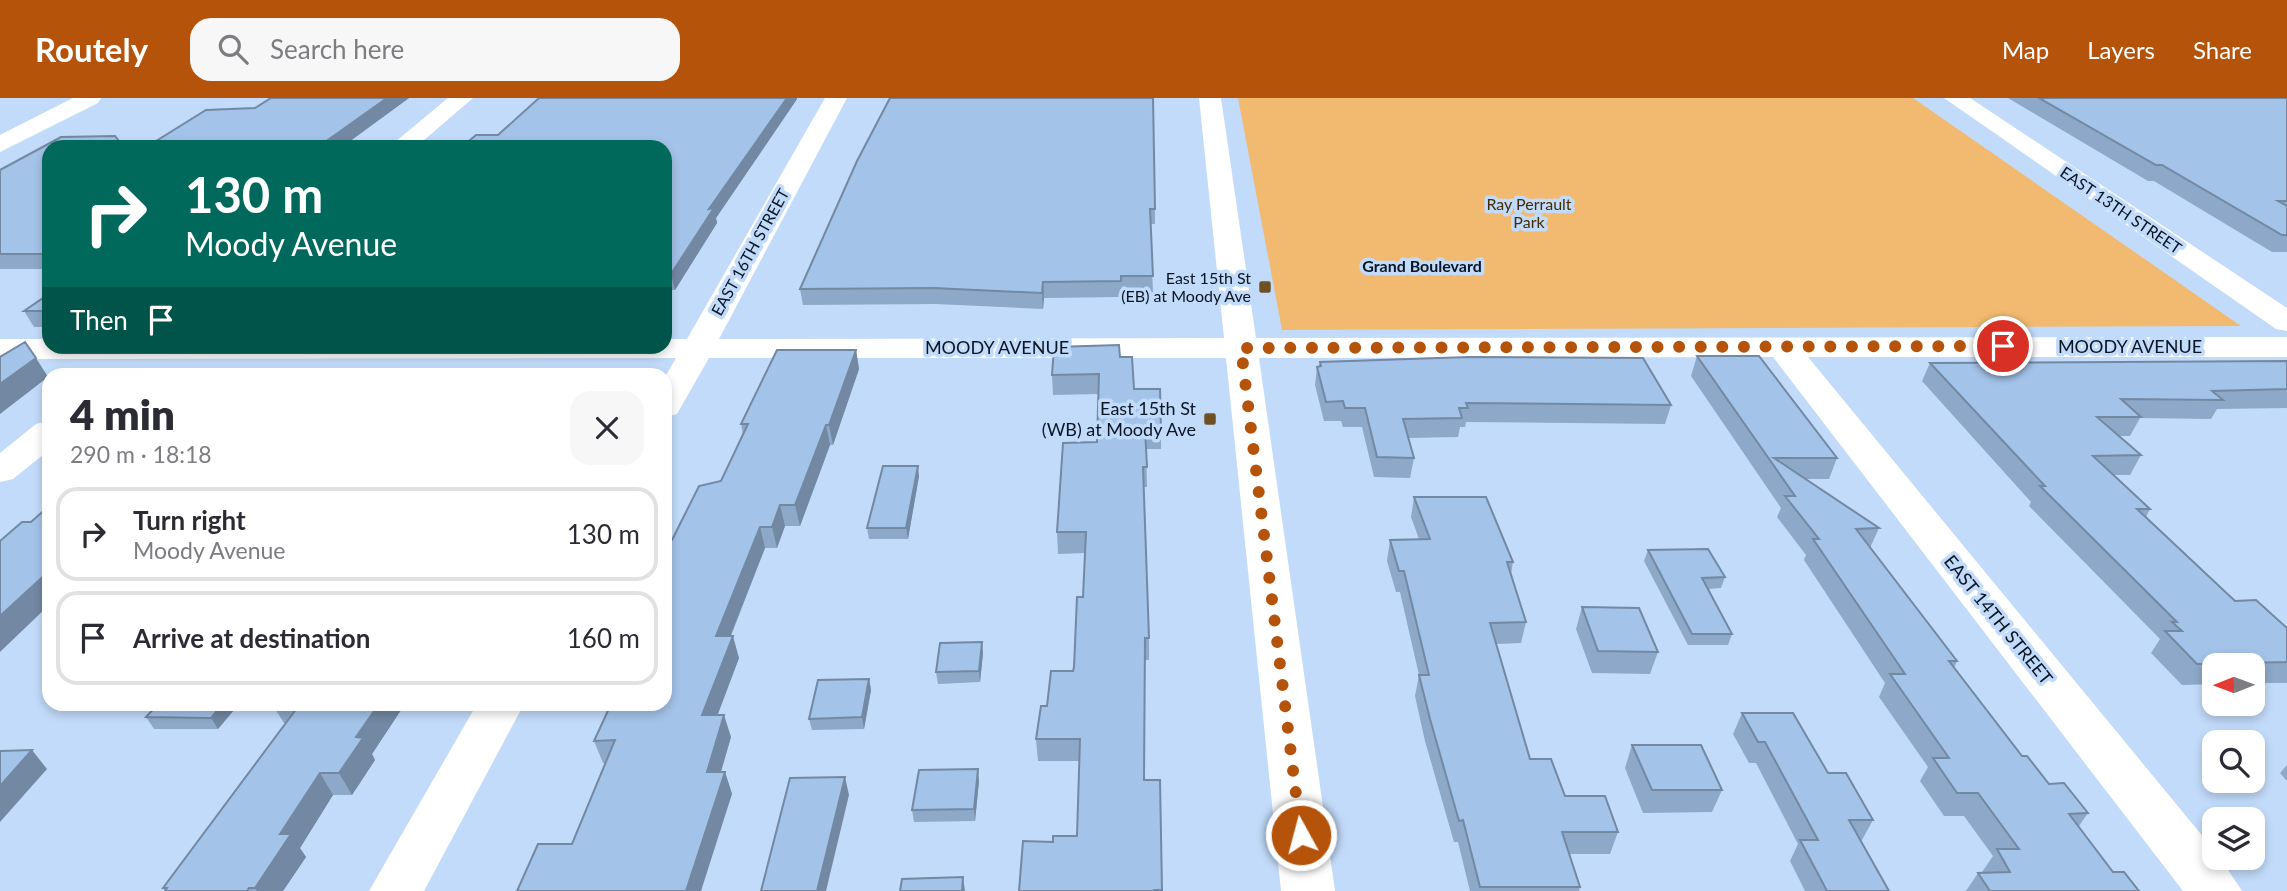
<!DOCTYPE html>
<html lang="en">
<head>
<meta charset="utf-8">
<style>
	body { margin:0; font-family:Lato,sans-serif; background:#f7f7f7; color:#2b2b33; height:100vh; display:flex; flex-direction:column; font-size:26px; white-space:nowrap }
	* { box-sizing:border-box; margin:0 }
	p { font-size:23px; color:#7c7c81 }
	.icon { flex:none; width:38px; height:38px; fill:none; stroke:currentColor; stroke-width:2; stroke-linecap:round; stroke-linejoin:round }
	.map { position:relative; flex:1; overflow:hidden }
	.panel { position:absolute; left:42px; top:270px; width:630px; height:343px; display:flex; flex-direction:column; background:#fff; border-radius:21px; box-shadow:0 4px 10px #0003 }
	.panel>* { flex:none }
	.banner { position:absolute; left:42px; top:42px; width:630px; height:214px; border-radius:21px; box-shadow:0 4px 10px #0003; background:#00695c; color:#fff; overflow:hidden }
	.needle { width:46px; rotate:269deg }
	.buttons { position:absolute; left:2202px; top:555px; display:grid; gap:14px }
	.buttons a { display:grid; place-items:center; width:63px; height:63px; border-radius:14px; background:#fff; box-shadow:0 4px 10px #0003; font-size:35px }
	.pin { position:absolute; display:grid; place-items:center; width:60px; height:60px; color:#fff; margin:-30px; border:4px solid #fff; border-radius:50%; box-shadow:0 2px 7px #0007 }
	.me { position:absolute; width:77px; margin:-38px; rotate:353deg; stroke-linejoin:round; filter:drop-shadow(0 0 5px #0008) }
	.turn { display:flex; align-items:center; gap:24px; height:147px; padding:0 28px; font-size:32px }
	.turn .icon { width:91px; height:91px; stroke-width:2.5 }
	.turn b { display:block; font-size:49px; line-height:60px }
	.then { display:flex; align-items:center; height:66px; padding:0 28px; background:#0003; gap:14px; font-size:26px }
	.round { display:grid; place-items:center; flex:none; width:74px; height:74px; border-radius:21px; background:#f7f7f7 }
	.summary { display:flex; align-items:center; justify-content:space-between; height:119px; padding:0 28px }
	h1 { font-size:42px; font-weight:800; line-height:52px }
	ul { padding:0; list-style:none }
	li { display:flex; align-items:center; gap:21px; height:94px; margin:0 14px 10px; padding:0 14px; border:4px solid #e1e1e2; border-radius:21px }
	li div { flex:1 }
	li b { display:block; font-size:26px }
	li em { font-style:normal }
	header { display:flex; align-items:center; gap:42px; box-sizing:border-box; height:98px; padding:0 35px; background:#b45309; color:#fff }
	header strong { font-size:33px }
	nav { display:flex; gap:38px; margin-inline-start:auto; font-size:24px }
	.search { width:490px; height:63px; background:#f7f7f7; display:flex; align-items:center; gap:18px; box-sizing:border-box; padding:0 24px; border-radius:21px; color:#7c7c81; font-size:26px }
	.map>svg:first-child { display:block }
</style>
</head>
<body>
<header>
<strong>Routely</strong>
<div class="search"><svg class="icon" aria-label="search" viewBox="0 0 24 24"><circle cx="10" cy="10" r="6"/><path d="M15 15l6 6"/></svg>Search here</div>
<nav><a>Map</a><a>Layers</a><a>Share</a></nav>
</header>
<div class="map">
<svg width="2287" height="793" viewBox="0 0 2287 793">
	<rect width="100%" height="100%" fill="#c2dbfa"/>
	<path fill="#f1ba70" d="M 1238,0 L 1913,0 L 2241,228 L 1282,232 Z"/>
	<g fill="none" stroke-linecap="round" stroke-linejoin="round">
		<path fill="#fff" fill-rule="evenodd" d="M 73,0 L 101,0 L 98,5 L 0,54 L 0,37 Z
			M 448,0 L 473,0 L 416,49 L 389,49 Z
			M 825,0 L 847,0 L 719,241 L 1224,240 L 1199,0 L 1221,0 L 1256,240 L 2287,239 L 2287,259 L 1808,259 L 2214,752 L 2214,760 L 2220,760 L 2242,793 L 2183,793 L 1773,259 L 1259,260 L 1335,793 L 1281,793 L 1226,260 L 709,260 L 677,316 L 665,319 L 665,279 L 676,260 L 0,261 L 0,241 L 49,241 L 49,248 L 665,248 L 665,241 L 687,241 Z
			M 1944,0 L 1970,0 L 2287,210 L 2287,233 L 2276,231 Z
			M 49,323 L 49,352 L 13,381 L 0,384 L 0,355 L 36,326 Z
			M 477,606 L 524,606 L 424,793 L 369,793 Z"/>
	</g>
	<path fill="#8da8c8" d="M 271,0 L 409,0 L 342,49 L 49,49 L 49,171 L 0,171 L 0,72 L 61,39 L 115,38 L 119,43 L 156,43 L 206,12 L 255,10 Z
		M 2008,0 L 2287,0 L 2287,154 L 2272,154 L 2154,83 L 2148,83 Z
		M 797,1 L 716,120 L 717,125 L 675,192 L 665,192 L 665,49 L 498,37 Z
		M 857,63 L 1155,111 L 1155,126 L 1150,126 L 1153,194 L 1121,194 L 1121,199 L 1044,200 L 1043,211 L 936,206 L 803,207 L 800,191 Z
		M 49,196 L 49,229 L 34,229 L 24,213 Z
		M 856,252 L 859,271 L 833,347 L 830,347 L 800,428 L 785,428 L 777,450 L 765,450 L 731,538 L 739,560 L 717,617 L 731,639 L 721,674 L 725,674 L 732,696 L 572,746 L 605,665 L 603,665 L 594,643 L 665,606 L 665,447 L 672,442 L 721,383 L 743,337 L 741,326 Z
		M 1697,258 L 1837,360 L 1829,381 L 1804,381 L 1879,430 L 1870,450 L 1957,563 L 1954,570 L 2022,658 L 2049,686 L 2088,715 L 2079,728 L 2113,774 L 2139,793 L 1966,793 L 1978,775 L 1983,775 L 1982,774 L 1993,758 L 1964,718 L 1944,718 L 1920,683 L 1928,669 L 1879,599 L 1885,585 L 1804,462 L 1806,457 L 1777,419 L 1781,410 L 1691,278 Z
		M 1120,259 L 1134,291 L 1161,331 L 1161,351 L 1146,351 L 1147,389 L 1144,389 L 1149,540 L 1149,562 L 1145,562 L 1144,682 L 1160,682 L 1162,793 L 1019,793 L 1053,744 L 1077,738 L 1080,663 L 1038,663 L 1036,641 L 1047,608 L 1073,573 L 1083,499 L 1085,455 L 1058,456 L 1057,434 L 1097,344 L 1099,296 L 1053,297 L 1052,277 Z
		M 2287,263 L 2287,310 L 2217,311 L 2211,321 L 2140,320 L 2130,338 L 2119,338 L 2141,357 L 2130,377 L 2113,377 L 2150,411 L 2146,419 L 2235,503 L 2287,530 L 2287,585 L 2252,585 L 2252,567 L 2214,567 L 2214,586 L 2182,587 L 2151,555 L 2160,541 L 2029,408 L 2031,404 L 1922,283 L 1930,265 Z
		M 1320,264 L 1671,307 L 1665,326 L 1466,324 L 1465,329 L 1460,329 L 1458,339 L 1408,340 L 1414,360 L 1410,380 L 1374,379 L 1362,329 L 1343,329 L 1341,323 L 1324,323 L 1315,287 L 1317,269 L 1319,269 Z
		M 919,378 L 908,441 L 869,441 L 867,430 Z
		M 1414,399 L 1513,464 L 1511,476 L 1526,524 L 1521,545 L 1496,546 L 1530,661 L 1565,698 L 1618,734 L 1610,756 L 1569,756 L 1580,789 L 1579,793 L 1470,793 L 1458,744 L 1454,744 L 1425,643 L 1415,598 L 1419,577 L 1400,494 L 1396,494 L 1387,463 L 1390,442 L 1419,441 L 1411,419 Z
		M 1648,452 L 1725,479 L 1721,490 L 1708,491 L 1732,536 L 1728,547 L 1688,547 L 1644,463 Z
		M 1582,509 L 1658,554 L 1650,576 L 1592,575 L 1576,531 Z
		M 983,555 L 980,584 L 938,586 L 936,574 Z
		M 869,581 L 871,592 L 864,631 L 812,632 L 809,621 Z
		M 239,606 L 218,631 L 154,631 L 146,619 Z
		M 272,606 L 405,606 L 372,656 L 375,662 L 352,697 L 333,697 L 300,750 L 306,759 L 283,793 L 165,793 L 163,790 L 286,625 L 284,625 Z
		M 1742,615 L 1828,675 L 1873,722 L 1862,742 L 1860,742 L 1889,793 L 1805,793 L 1790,763 L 1798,746 L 1756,665 L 1749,665 L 1733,636 Z
		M 1632,647 L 1722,692 L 1712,714 L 1643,715 L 1625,670 Z
		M 2287,667 L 2287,683 L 2280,675 Z
		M 979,683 L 975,723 L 914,724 L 912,712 Z"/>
	<path fill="#7388a3" d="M 387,0 L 409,0 L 342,49 L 318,49 Z
		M 787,0 L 797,0 L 797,1 L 716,120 L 717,125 L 675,192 L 671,176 L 709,111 Z
		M 1043,184 L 1044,200 L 1043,211 L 1042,195 Z
		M 856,252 L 859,271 L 833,347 L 829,327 Z
		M 36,260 L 48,279 L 0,316 L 0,286 Z
		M 826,327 L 830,347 L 800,428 L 795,407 Z
		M 918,368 L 919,378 L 908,441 L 906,430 Z
		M 780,407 L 785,428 L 777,450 L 772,429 Z
		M 760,429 L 765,450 L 722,559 L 716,538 Z
		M 49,473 L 49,507 L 0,554 L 0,518 Z
		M 733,538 L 739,560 L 709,640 L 702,617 Z
		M 982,544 L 983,555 L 980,584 L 979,573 Z
		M 869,581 L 871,592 L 864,631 L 862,619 Z
		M 222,606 L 239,606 L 218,631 L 211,620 Z
		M 379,606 L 405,606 L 372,656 L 375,662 L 352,697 L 339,675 L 356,639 Z
		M 724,617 L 731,639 L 714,697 L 707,674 Z
		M 32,652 L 47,671 L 0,724 L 0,688 Z
		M 978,671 L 979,683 L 975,723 L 974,711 Z
		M 725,674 L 732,696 L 701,793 L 686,793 Z
		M 320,675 L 333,697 L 300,750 L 306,759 L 283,793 L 257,793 L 255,790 L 280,736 Z
		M 845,679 L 849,697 L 826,793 L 817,793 Z
		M 963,779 L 965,793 L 962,793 Z"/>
	<path fill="#a4c3e9" stroke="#7388a3" stroke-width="2" d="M 271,0 L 387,0 L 318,49 L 49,49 L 49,156 L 0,156 L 0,72 L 61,39 L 115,38 L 119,43 L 156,43 L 206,12 L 255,10 Z
		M 539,0 L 787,0 L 709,111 L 714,110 L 671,176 L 665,176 L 665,49 L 462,49 L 476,37 L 498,37 Z
		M 890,0 L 1153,0 L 1155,111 L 1150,111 L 1153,178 L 1121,178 L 1121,183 L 1043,184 L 1042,195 L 934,190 L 800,191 L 857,63 Z
		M 2039,0 L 2287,0 L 2287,103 L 2278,103 L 2287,108 L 2287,137 L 2282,137 L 2162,67 L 2156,67 Z
		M 49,196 L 49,213 L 24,213 Z
		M 25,244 L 36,260 L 0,286 L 0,259 Z
		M 1119,247 L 1120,259 L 1132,259 L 1134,291 L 1160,291 L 1161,331 L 1145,331 L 1147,369 L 1143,369 L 1149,540 L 1145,540 L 1144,682 L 1160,682 L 1162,792 L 1154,792 L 1154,793 L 1019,793 L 1023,743 L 1053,744 L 1053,738 L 1077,738 L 1080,641 L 1036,641 L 1041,608 L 1047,608 L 1051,573 L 1073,573 L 1074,569 L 1077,499 L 1083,499 L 1086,434 L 1057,434 L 1063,345 L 1097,344 L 1099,276 L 1052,277 L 1054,249 Z
		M 777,252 L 856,252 L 829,327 L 826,327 L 795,407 L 780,407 L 772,429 L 760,429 L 716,538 L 733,538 L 702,617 L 724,617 L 707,674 L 725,674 L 686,793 L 517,793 L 538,746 L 572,746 L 615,642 L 594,643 L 611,606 L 665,606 L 665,488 L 670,477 L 665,477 L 665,447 L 668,442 L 672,442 L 699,388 L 721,383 L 748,326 L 741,326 Z
		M 1697,258 L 1759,258 L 1837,360 L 1774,360 L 1879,430 L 1856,431 L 1957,563 L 1949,563 L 2022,658 L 2027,658 L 2049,686 L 2064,685 L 2088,715 L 2069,716 L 2113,774 L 2124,774 L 2139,793 L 1990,793 L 1978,775 L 2010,774 L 1997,751 L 2019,751 L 1978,695 L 1957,695 L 1933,660 L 1949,660 L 1890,576 L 1905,576 L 1813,441 L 1819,441 L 1785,398 L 1795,398 Z
		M 1469,259 L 1643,260 L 1671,307 L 1466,305 L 1468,310 L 1459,310 L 1462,320 L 1403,321 L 1414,360 L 1377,359 L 1365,310 L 1345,310 L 1343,303 L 1326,304 L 1317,269 L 1321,268 L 1320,264 Z
		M 2287,263 L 2287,291 L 2212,293 L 2223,302 L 2121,301 L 2141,319 L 2097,319 L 2141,357 L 2093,358 L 2150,411 L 2137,411 L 2235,503 L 2256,502 L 2287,530 L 2287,564 L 2197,566 L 2165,533 L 2182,533 L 2172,524 L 2177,524 L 2040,388 L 2045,388 L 1930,265 Z
		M 284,273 L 281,276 L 210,276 L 213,274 Z
		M 519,273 L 594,273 L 592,276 L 517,276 Z
		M 883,368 L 918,368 L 906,430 L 867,430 Z
		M 1414,399 L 1486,399 L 1513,464 L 1507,464 L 1526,524 L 1490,525 L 1530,661 L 1551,661 L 1565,698 L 1605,698 L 1618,734 L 1562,734 L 1580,789 L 1480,789 L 1463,722 L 1459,723 L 1430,621 L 1419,577 L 1429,577 L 1404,473 L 1399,473 L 1390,442 L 1430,441 Z
		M 49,408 L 49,473 L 0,518 L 0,443 L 22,424 L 31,424 Z
		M 1708,451 L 1725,479 L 1702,480 L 1732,536 L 1692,536 L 1648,452 Z
		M 1582,509 L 1639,510 L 1658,554 L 1598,553 Z
		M 982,544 L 979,573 L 936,574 L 940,545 Z
		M 869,581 L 862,619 L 809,621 L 818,582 Z
		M 158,606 L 222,606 L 211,620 L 146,619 Z
		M 300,606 L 379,606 L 356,639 L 363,640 L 339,675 L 320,675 L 280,736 L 291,736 L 255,790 L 249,790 L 247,793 L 165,793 L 167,790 L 163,790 Z
		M 1742,615 L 1793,615 L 1828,675 L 1846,675 L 1873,722 L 1849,722 L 1889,793 L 1827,793 L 1800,742 L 1818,742 L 1765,644 L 1758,644 Z
		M 1632,647 L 1701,647 L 1722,692 L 1652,692 Z
		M 32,652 L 0,688 L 0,653 Z
		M 978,671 L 974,711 L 912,712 L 919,672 Z
		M 845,679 L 817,793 L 761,793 L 790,680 Z
		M 963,779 L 962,793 L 900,793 L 902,781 Z"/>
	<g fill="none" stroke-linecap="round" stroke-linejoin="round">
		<path stroke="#b45309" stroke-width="12" stroke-dasharray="0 21.6" d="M 1301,737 L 1241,250 L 2003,248"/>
	</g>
	<g fill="#6f5025" stroke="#c2dbfa" stroke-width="2.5">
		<rect x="1258" y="182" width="14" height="14" rx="3.5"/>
		<rect x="1203" y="314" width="14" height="14" rx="3.5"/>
	</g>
	<g text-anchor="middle" stroke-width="7" stroke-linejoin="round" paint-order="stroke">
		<g font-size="16" fill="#442b01" stroke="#c2dbfa">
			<text x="1529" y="112">Ray Perrault<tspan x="1529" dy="18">Park</tspan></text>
		</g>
		<g font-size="16" fill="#0a1522" stroke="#c2dbfa">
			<text transform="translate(2121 112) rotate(34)" y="6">EAST 13TH STREET</text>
			<text transform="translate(750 154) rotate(-61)" y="6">EAST 16TH STREET</text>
		</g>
		<g font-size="16" font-weight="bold" fill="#0a1522" stroke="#c2dbfa">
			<text x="1422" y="174">Grand Boulevard</text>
		</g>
		<g font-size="16" fill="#0a1522" stroke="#c2dbfa" text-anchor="end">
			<text x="1251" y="186">East 15th St<tspan x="1251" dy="18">(EB) at Moody Ave</tspan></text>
		</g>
		<g font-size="18" fill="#0a1522" stroke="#c2dbfa">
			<text x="2130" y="255">MOODY AVENUE</text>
			<text x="997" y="256">MOODY AVENUE</text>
			<text transform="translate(1998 522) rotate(51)" y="6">EAST 14TH STREET</text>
		</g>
		<g font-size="18" fill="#0a1522" stroke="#c2dbfa" text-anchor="end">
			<text x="1196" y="317">East 15th St<tspan x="1196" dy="21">(WB) at Moody Ave</tspan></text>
		</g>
	</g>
</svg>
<div class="buttons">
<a><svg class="needle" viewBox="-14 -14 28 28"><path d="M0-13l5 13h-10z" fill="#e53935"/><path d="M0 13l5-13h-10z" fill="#7c7c81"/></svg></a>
<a><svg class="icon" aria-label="search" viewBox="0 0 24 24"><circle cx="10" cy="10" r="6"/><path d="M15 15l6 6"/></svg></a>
<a><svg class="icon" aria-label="layers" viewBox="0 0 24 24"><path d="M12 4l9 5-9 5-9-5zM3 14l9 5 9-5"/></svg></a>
</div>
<div class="pin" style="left:2003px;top:248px;background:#d93025"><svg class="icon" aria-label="arrive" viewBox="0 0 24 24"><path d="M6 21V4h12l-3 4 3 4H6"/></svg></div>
<svg class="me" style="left:1301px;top:737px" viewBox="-20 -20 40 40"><circle r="17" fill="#b45309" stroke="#fff" stroke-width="3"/><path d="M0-11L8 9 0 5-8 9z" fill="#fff"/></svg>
<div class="banner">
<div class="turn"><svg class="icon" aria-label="right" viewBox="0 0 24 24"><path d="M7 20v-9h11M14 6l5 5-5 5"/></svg><div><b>130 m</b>Moody Avenue</div></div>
<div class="then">Then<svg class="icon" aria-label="arrive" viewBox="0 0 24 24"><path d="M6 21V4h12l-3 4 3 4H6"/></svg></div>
</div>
<section class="panel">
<div class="summary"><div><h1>4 min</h1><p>290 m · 18:18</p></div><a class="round"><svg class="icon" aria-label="close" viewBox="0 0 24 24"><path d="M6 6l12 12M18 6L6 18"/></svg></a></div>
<ul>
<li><svg class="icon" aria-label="right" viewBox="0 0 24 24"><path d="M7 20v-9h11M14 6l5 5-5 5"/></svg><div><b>Turn right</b><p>Moody Avenue</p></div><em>130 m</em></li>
<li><svg class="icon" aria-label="arrive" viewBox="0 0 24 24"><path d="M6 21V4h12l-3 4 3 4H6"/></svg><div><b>Arrive at destination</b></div><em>160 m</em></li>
</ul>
</section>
</div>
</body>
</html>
